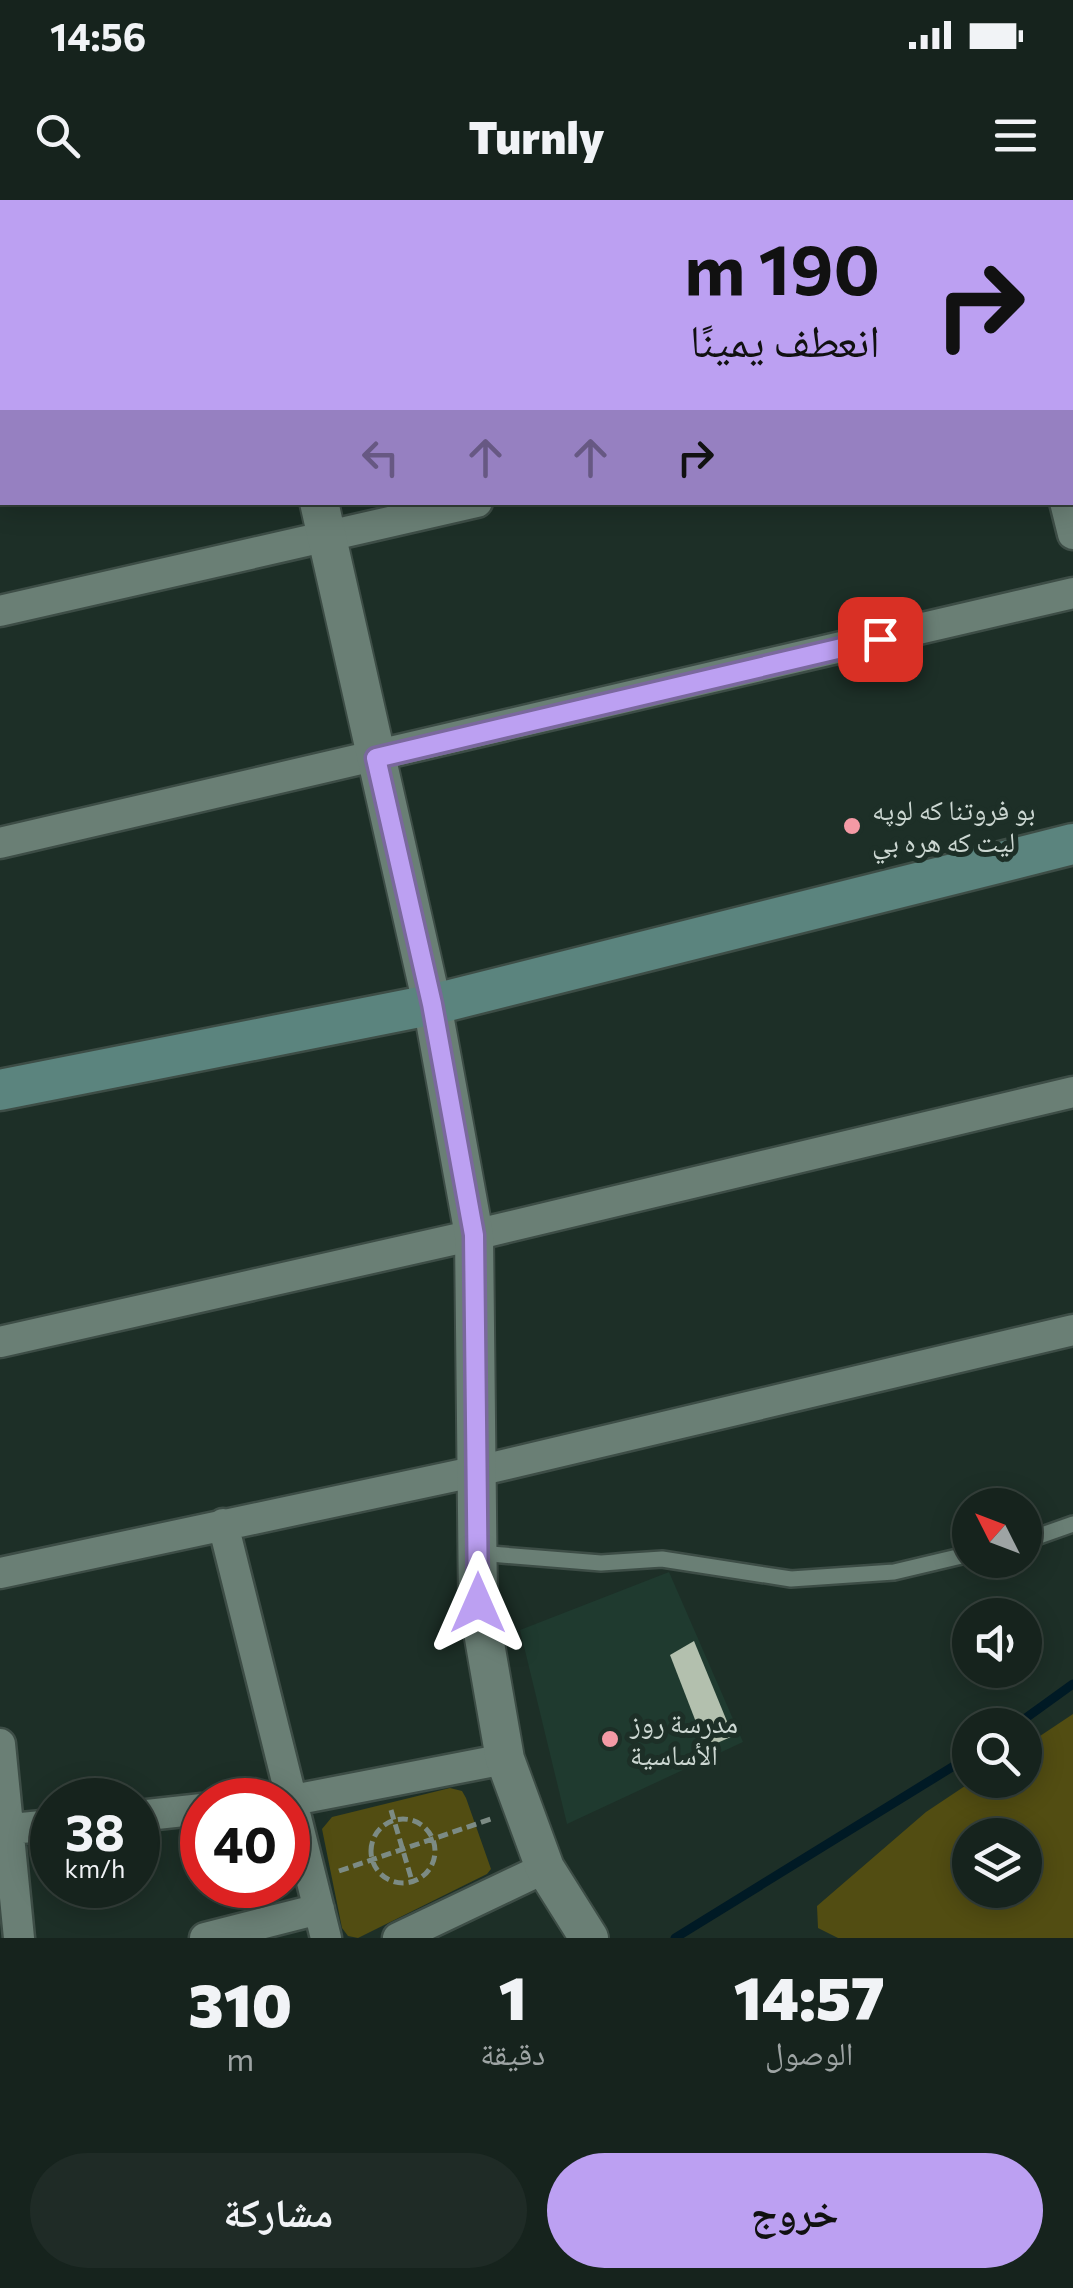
<!DOCTYPE html>
<html lang="ar">
<head>
<meta charset="utf-8">
<style>
	body { margin:0; font-family:Commissioner,"Noto Naskh Arabic",sans-serif; background:#1f2b26; color:#f1f3f6; direction:rtl; height:100vh; display:flex; flex-direction:column; font-size:38px; white-space:nowrap }
	* { box-sizing:border-box; margin:0 }
	p { font-size:32px; color:#9ea4a4 }
	.icon { flex:none; width:55px; height:55px; fill:none; stroke:currentColor; stroke-width:2; stroke-linecap:round; stroke-linejoin:round }
	.map { position:relative; height:1738px; overflow:hidden; direction:ltr }
	.side { display:flex; flex-direction:column; background:#16231d; flex:1 }
	.side>* { flex:none }
	.guide { position:absolute; left:0px; top:0px; width:1075px; height:305px; box-shadow:0 5px 25px #0003,0 0 0 2px #35403b; direction:rtl; background:#bca0f2; color:#111; overflow:hidden }
	.needle { width:65px; rotate:312deg }
	.buttons { position:absolute; left:952px; top:1288px; display:grid; gap:20px }
	.buttons a { display:grid; place-items:center; width:90px; height:90px; border-radius:50%; background:#16231d; box-shadow:0 5px 25px #0003,0 0 0 2px #35403b; font-size:50px }
	.speed { position:absolute; left:30px; top:1578px; display:flex; gap:20px; font-size:50px; font-weight:700; text-align:center }
	.speed>* { display:grid; place-content:center; width:130px; height:130px; border-radius:50%; background:#16231d; box-shadow:0 5px 25px #0003,0 0 0 2px #35403b; line-height:1 }
	.speed small { font-size:25px; font-weight:400 }
	.speed .limit { border:15px solid #d22; background:#fff; color:#111 }
	.pin { position:absolute; display:grid; place-items:center; width:85px; height:85px; color:#fff; margin:-42px; border-radius:20px; box-shadow:0 5px 15px #0006 }
	.me { position:absolute; width:110px; margin:-55px; rotate:0deg; stroke-linejoin:round; filter:drop-shadow(0 0 8px #0008) }
	.turn { display:flex; align-items:center; gap:35px; height:210px; padding:0 30px; font-size:45px }
	.turn .icon { width:130px; height:130px; stroke-width:2.5 }
	.turn b { display:block; font-size:70px; line-height:85px }
	.lanes { display:flex; align-items:center; height:95px; padding:0 30px; background:#0003; justify-content:center; gap:50px; direction:ltr }
	.lanes .off { opacity:.35 }
	.eta { display:flex; justify-content:space-evenly; align-items:center; height:170px; text-align:center }
	.eta b { font-size:60px; font-weight:800; line-height:70px }
	.action { display:flex; gap:20px; margin-top:auto; padding:20px 30px }
	.action a { flex:1; height:115px; border-radius:60px; background:#bca0f2; color:#111; font-size:40px; font-weight:800; line-height:115px; text-align:center }
	.action a+a { background:#1f2b26; color:#f1f3f6 }
	.status { display:flex; justify-content:space-between; align-items:center; height:70px; padding:0 50px; background:#16231d; direction:ltr }
	.status svg { height:28px; fill:currentColor }
	header { display:flex; justify-content:space-between; align-items:center; height:130px; padding:0 30px; background:#16231d; font-size:45px; font-weight:800 }
	.map>svg:first-child { display:block }
</style>
</head>
<body>
<div class="status"><b>14:56</b><svg viewBox="0 0 49 12"><path d="M0 12V9h3v3zM5 12V6h3v6zM10 12V3h3v9zM15 12V0h3v12zM26 1h20v11H26zM47 4h2v5h-2z"/></svg></div>
<header><svg class="icon" aria-label="menu" viewBox="0 0 24 24"><path d="M4 6h16M4 12h16M4 18h16"/></svg>Turnly<svg class="icon" aria-label="search" viewBox="0 0 24 24"><circle cx="10" cy="10" r="6"/><path d="M15 15l6 6"/></svg></header>
<div class="map">
<svg width="1073" height="1738" viewBox="0 0 1073 1738">
	<rect width="100%" height="100%" fill="#1d2f27"/>
	<path fill="#1f3a2f" d="M 669,1372 L 743,1542 L 567,1624 L 520,1430 Z"/>
	<path fill="#524d12" fill-rule="evenodd" d="M 1073,1514 L 1073,1738 L 838,1738 L 818,1728 L 817,1706 L 926,1612 L 974,1580 L 1025,1580 L 1025,1546 ZM 970,1635 L 1025,1635 L 1025,1690 L 970,1690 Z
		M 450,1588 L 462,1591 L 466,1598 L 491,1669 L 487,1674 L 358,1738 L 348,1736 L 342,1728 L 322,1629 L 332,1617 Z"/>
	<g fill="none" stroke-linecap="round" stroke-linejoin="round">
		<path stroke="#001a25" stroke-width="9" d="M 1016,1525 L 1073,1484
			M 675,1738 L 970,1556"/>
	</g>
	<path fill="#b3c0ae" d="M 694,1441 L 733,1536 L 706,1548 L 670,1455 Z"/>
	<g fill="none" stroke-linecap="round" stroke-linejoin="round">
		<defs>
			<path id="service" d="M 1025,1341 L 1073,1324
				M 478,1353 L 601,1363 L 662,1359 L 791,1379 L 894,1372 L 970,1354"/>
			<path id="minor" d="M 991,0 L 992,2
				M 694,2 L 706,0
				M 0,114 L 2,113
				M 0,162 L 2,161
				M 1072,171 L 1073,171
				M 1065,302 L 1073,334
				M 0,411 L 477,302
				M 0,643 L 1073,393
				M 0,1142 L 474,1035 L 1073,892
				M 223,1324 L 326,1738
				M 0,1373 L 478,1271 L 1073,1130
				M 0,1544 L 19,1738
				M 288,1601 L 505,1559
				M 138,1616 L 202,1609
				M 0,1630 L 52,1625
				M 205,1738 L 319,1709
				M 398,1738 L 545,1668"/>
			<path id="tertiary" d="M 252,0 L 252,2
				M 319,302 L 432,804 L 474,1035 L 478,1403 L 505,1559 L 545,1668 L 589,1738"/>
			<path id="secondary" d="M 0,890 L 435,804 L 1073,644"/>
		</defs>
		<use href="#service" stroke="#3d4d46" stroke-width="20"/>
		<use href="#minor" stroke="#3d4d46" stroke-width="35"/>
		<use href="#tertiary" stroke="#3d4d46" stroke-width="42"/>
		<use href="#secondary" stroke="#3d4d46" stroke-width="45"/>
		<path stroke="#7c8b84" stroke-width="5" stroke-dasharray="10 5" stroke-linecap="butt" d="M 391,1610 L 412,1681
			M371 1651a32 32 0 1 1 64 0a32 32 0 1 1-64 0Z
			M 339,1671 L 494,1618"/>
		<use href="#service" stroke="#6a7f75" stroke-width="15"/>
		<use href="#minor" stroke="#6a7f75" stroke-width="30"/>
		<use href="#tertiary" stroke="#6a7f75" stroke-width="38"/>
		<use href="#secondary" stroke="#5b847e" stroke-width="40"/>
	</g>
	<g fill="none" stroke-linecap="round" stroke-linejoin="round">
		<defs>
			<path id="route" d="M 478,1403 L 474,1035 L 432,804 L 376,558 L 880,439"/>
		</defs>
		<use href="#route" stroke="#7a689d" stroke-width="25"/>
		<use href="#route" stroke="#bca0f2" stroke-width="18"/>
	</g>
	<g fill="#f49aa5" stroke="#1d2f27" stroke-width="4">
		<circle cx="852" cy="626" r="10"/>
		<circle cx="610" cy="1539" r="10"/>
	</g>
	<g text-anchor="middle" stroke-width="10" stroke-linejoin="round" paint-order="stroke">
		<g font-size="28" fill="#ccd7d2" stroke="#1d2f27" text-anchor="start">
			<text x="872" y="620">بو فروتنا كه لوپه<tspan x="872" dy="32">ليت كه هره بي</tspan></text>
			<text x="630" y="1533">مدرسة روز<tspan x="630" dy="32">الأساسية</tspan></text>
		</g>
	</g>
</svg>
<div class="buttons">
<a><svg class="needle" viewBox="-14 -14 28 28"><path d="M0-13l5 13h-10z" fill="#e53935"/><path d="M0 13l5-13h-10z" fill="#9ea4a4"/></svg></a>
<a><svg class="icon" aria-label="sound" viewBox="0 0 24 24"><path d="M4 9h4l5-4v14l-5-4H4zM17 9q2 3 0 6"/></svg></a>
<a><svg class="icon" aria-label="search" viewBox="0 0 24 24"><circle cx="10" cy="10" r="6"/><path d="M15 15l6 6"/></svg></a>
<a><svg class="icon" aria-label="layers" viewBox="0 0 24 24"><path d="M12 4l9 5-9 5-9-5zM3 14l9 5 9-5"/></svg></a>
</div>
<div class="speed"><div>38<small>km/h</small></div><div class="limit">40</div></div>
<div class="pin" style="left:880px;top:439px;background:#d93025"><svg class="icon" aria-label="arrive" viewBox="0 0 24 24"><path d="M6 21V4h12l-3 4 3 4H6"/></svg></div>
<svg class="me" style="left:478px;top:1403px" viewBox="-20 -20 40 40"><path d="M0-17L14 15 0 8-14 15z" fill="#bca0f2" stroke="#fff" stroke-width="4"/></svg>
<div class="guide">
<div class="turn"><svg class="icon" aria-label="right" viewBox="0 0 24 24"><path d="M7 20v-9h11M14 6l5 5-5 5"/></svg><div><b>190 m</b>انعطف يمينًا</div></div>
<div class="lanes"><svg class="icon off" aria-label="left" viewBox="0 0 24 24"><path d="M17 20v-9H6M10 6l-5 5 5 5"/></svg><svg class="icon off" aria-label="ahead" viewBox="0 0 24 24"><path d="M12 20V5M6 11l6-6 6 6"/></svg><svg class="icon off" aria-label="ahead" viewBox="0 0 24 24"><path d="M12 20V5M6 11l6-6 6 6"/></svg><svg class="icon" aria-label="right" viewBox="0 0 24 24"><path d="M7 20v-9h11M14 6l5 5-5 5"/></svg></div>
</div>
</div>
<section class="side">
<div class="eta">
<div><b>14:57</b><p>الوصول</p></div>
<div><b>1</b><p>دقيقة</p></div>
<div><b>310</b><p>m</p></div>
</div>
<div class="action"><a>خروج</a><a>مشاركة</a></div>
</section>
</body>
</html>
